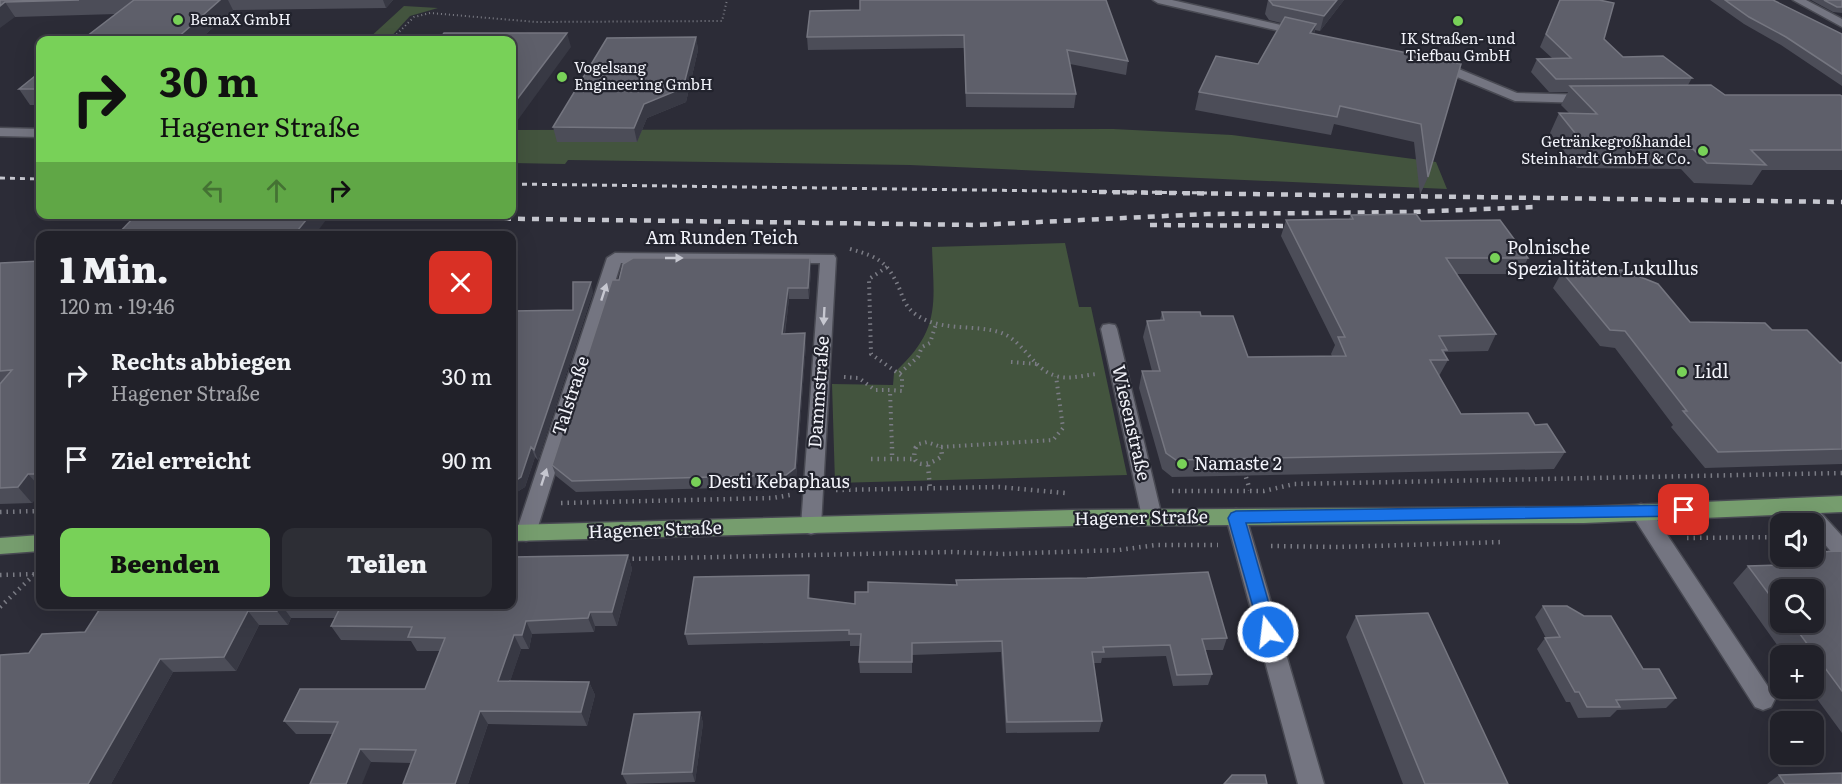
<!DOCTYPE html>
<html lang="de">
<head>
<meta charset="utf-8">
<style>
	body { margin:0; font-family:Literata,serif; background:#2d2e35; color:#f1f3f6; height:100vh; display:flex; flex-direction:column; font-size:22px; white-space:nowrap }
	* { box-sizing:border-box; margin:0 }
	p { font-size:20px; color:#a2a3a8 }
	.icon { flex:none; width:33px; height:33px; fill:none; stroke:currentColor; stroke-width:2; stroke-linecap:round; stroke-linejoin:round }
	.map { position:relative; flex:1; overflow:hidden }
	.panel { position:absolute; left:36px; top:231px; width:480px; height:378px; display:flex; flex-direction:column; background:#212129; border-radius:12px; box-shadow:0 6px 24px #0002,0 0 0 2px #3e3e46 }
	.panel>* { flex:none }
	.banner { position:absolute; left:36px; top:36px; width:480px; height:183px; border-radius:12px; box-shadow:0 6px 24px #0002,0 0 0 2px #3e3e46; background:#78d158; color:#111; overflow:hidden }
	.fabs { position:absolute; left:1770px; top:513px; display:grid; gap:12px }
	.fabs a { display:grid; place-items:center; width:54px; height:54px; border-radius:12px; background:#212129; box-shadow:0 6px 24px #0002,0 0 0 2px #3e3e46; font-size:30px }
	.pin { position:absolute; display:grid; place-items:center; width:51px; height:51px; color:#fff; margin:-26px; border-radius:12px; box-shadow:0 3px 9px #0006 }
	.me { position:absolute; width:66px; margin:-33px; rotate:345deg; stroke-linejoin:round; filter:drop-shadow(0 0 4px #0008) }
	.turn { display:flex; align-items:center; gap:21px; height:126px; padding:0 24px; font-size:27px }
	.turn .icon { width:78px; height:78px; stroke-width:2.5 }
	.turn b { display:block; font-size:42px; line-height:51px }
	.lanes { display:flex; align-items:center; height:57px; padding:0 24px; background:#0003; justify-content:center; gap:30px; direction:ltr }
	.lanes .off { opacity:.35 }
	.round { display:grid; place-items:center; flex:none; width:63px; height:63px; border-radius:12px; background:#2d2e35 }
	.head { display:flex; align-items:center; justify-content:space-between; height:102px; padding:0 24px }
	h1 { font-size:36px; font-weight:800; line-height:45px }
	.action { display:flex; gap:12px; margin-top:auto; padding:12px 24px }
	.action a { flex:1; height:69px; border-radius:12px; background:#78d158; color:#111; font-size:24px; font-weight:800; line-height:69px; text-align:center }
	.action a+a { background:#2d2e35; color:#f1f3f6 }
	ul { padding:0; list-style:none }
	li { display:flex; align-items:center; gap:18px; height:84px; padding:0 24px }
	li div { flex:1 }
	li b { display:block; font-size:22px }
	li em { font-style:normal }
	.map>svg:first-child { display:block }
</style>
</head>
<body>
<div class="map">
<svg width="1842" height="784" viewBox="0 0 1842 784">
	<rect width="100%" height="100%" fill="#2c2c37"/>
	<path fill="#43543e" d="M 404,6 L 438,8 L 410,16 L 388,40 L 367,40 Z
		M 1113,129 L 1232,135 L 1436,162 L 1447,189 L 910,165 L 568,160 L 565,164 L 512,163 L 512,130 Z
		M 1065,243 L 1079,307 L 1091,307 L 1127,475 L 835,483 L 832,384 L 893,385 L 894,373 C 941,330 934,305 932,247 Z"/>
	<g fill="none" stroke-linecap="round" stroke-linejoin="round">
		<defs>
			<path id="lane" d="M 1803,498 L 1810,501 L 1842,536 L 1842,558 L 1835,556 L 1814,532 L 1814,524 L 1806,524 L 1793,506 L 1796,501 Z
				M 1641,504 L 1648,506 L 1771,691 L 1775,699 L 1771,707 L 1763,710 L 1755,707 L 1634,518 L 1631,512 L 1634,506 Z"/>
			<path id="street" d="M 1153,0 L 1172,0 L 1302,30 L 1308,33 L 1302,36 L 1158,3 Z
				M 1793,0 L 1806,0 L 1842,19 L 1842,27 Z
				M 1437,60 L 1517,93 L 1588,95 L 1594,99 L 1588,103 L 1515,101 L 1433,67 L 1433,61 Z
				M 0,128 L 40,129 L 40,137 L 0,136 Z
				M 615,253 L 834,255 L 836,258 L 821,526 L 818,532 L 811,534 L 804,532 L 801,526 L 820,263 L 621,263 L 536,533 L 533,539 L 526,541 L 519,539 L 516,533 L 607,258 Z
				M 1109,324 L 1115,325 L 1117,329 L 1162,517 L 1159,523 L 1152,525 L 1145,523 L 1142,517 L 1101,329 L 1103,325 Z
				M 1236,509 L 1243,511 L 1246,517 L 1324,784 L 1298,784 L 1226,517 L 1229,511 Z"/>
			<path id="primary" d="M 1842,496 L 1842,512 L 1584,523 L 1073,526 L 512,541 L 512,525 L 1073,510 L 1584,507 Z
				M 40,535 L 40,551 L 0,554 L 0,538 Z"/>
		</defs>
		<use href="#lane" stroke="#494a53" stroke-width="3"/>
		<use href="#street" stroke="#494a53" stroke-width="3"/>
		<use href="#primary" stroke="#494a53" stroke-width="3"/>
		<path stroke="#7b7c85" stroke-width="2" stroke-dasharray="1 3" stroke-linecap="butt" d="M 391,40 L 414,17 L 430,13 L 536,22 L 722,21 L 727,0"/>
		<path stroke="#7b7c85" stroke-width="4" stroke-dasharray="1.5 4.5" stroke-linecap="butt" d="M 850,249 C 879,257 888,262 900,290 C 903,299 907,308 914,313 C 938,332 971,324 999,332 C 1024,340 1032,369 1056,376 C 1069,380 1084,375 1097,374
			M 887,267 L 869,279 L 871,354 L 902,376 L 902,391 L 890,390
			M 1011,362 L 1037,364
			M 900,373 L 918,357 L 922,347 L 930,343 L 936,324
			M 844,377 L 859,378 L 875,390 L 890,390 L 892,448
			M 941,447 L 1053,440 L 1063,428 L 1056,376
			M 915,448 L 919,444 L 927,442 L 941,447"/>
		<path stroke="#7b7c85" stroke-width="4.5" stroke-dasharray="1.5 5" stroke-linecap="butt" d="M 892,447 L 892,459
			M 916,447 C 908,470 930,466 942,456 L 941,447
			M 941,447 L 947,447
			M 871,459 L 913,459
			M 928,465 L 930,489
			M 1244,471 L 1250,490
			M 836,490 L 999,487 L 1065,493
			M 1172,491 L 1264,491 L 1294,484 L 1842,473
			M 561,503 L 773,498 L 790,495
			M 0,512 L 40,511
			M 1687,538 L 1780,537
			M 1271,546 L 1338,547 L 1503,542
			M 626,559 L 951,552 L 1001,554 L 1119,550 L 1156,545 L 1218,545
			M 0,575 L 40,574
			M 0,607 L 35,574"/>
		<use href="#lane" fill="#747581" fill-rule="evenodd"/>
		<use href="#street" fill="#747581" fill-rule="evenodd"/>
		<use href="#primary" fill="#769d6e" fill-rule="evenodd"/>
		<path stroke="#c6c7cf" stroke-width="3" stroke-dasharray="5 5" stroke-linecap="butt" d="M 0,178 L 40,179
			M 512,184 L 1210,193"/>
		<path stroke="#c6c7cf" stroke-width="4.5" stroke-dasharray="7 7" stroke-linecap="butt" d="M 1099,192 L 1842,202
			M 308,216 L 976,225 L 1208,214 L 1412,212 L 1535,207
			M 1150,225 L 1300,226"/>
	</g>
	<path fill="#4c4d58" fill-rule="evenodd" d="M 0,0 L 393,0 L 386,8 L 233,10 L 199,40 L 82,40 L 116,14 L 15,17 Z
		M 1268,0 L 1344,0 L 1320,31 L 1315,30 L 1314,34 L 1461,64 L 1428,177 L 1420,195 L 1414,142 L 1334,124 L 1331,135 L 1195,110 L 1199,92 L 1258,64 L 1281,23 L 1269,20 L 1265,14 Z
		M 1560,0 L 1623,57 L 1692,78 L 1688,85 L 1725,95 L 1842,96 L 1842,170 L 1762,170 L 1752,185 L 1694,183 L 1681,169 L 1577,168 L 1550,133 L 1559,113 L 1569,113 L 1561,105 L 1568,92 L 1549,92 L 1531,72 L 1537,59 L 1552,58 L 1540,47 Z
		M 1710,0 L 1773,0 L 1842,34 L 1842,86 L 1781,45 L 1744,24 Z
		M 1811,0 L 1842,0 L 1842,13 L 1833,12 Z
		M 860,10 L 1128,61 L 1126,75 L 1070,64 L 1076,94 L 1074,108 L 966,107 L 964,48 L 808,50 L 807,37 Z
		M 696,37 L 698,50 L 686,102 L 647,118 L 637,142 L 557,142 L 553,127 Z
		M 40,72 L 40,105 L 30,105 L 19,89 Z
		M 1351,215 L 1421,221 L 1528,258 L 1520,274 L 1456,274 L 1496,334 L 1488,351 L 1445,352 L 1444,354 L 1448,360 L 1439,376 L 1461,414 L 1535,425 L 1565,452 L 1554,469 L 1172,477 L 1162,469 L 1139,388 L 1142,371 L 1152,371 L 1143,337 L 1147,321 L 1160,320 L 1162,312 L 1201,316 L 1248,357 L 1332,356 L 1331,354 L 1335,345 L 1281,236 L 1286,220 L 1349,219 Z
		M 40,261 L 40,493 L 32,503 L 0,504 L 0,263 Z
		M 811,269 L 809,299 L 789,299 L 785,334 L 806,344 L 796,479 L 787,486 L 576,492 L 556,476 L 552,465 Z
		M 1562,272 L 1690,322 L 1772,330 L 1840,363 L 1842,362 L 1842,464 L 1705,468 L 1671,427 L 1673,425 L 1615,348 L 1600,346 L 1553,288 Z
		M 593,292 L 538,460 L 535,457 L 525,487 L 512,495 L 512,311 L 573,310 Z
		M 1842,551 L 1842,733 L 1809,688 L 1814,688 L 1814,656 L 1785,656 L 1733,583 L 1748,566 L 1799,564 L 1806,556 L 1814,556 L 1814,552 ZM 1780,590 L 1814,622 L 1780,622 Z
		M 628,555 L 632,569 L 617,626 L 595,626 L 594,632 L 532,634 L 529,649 L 521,649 L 510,681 L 589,682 L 595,695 L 587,726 L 488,724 L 468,784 L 403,784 L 411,763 L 371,762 L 332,734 L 296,734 L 284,721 L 425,689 L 440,651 L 417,651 L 411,641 L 341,640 L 331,626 L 335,618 L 291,618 L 288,625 L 259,625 L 236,671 L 173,672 L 111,784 L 0,784 L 85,632 L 103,604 L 512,604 Z
		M 956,580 L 1227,638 L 1223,650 L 1205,650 L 1212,674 L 1208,685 L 1173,686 L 1166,656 L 1102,658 L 1101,663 L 1093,663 L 1102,721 L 1099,732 L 1006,733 L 1001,652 L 912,655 L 912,673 L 860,673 L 859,662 L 860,646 L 850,646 L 850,641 L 688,645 L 685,634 L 810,587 L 810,598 L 855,604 L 868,592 L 956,585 Z
		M 1543,606 L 1643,669 L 1676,698 L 1666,708 L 1617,710 L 1610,717 L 1578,718 L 1570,702 L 1566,702 L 1537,649 L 1545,638 L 1546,638 L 1535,617 Z
		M 1356,616 L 1508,784 L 1403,784 L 1346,637 Z
		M 700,712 L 703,723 L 695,782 L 627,784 L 622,774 Z
		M 1779,775 L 1842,784 L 1767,784 Z"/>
	<path fill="#383944" d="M 220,0 L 228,0 L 233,10 L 199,40 L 176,40 L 176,39 Z
		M 383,0 L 393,0 L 386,8 Z
		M 1337,0 L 1344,0 L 1320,31 L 1324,16 Z
		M 5,2 L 15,17 L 0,28 L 0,6 Z
		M 1316,24 L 1312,41 L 1310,33 Z
		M 567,33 L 571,47 L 512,128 L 512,106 Z
		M 696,37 L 698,50 L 686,102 L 647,118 L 637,142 L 634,128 L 644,104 Z
		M 311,214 L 324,214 L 326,220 L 314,236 L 293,236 Z
		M 810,258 L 811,269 L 809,299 L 808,288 Z
		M 591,282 L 593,292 L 538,460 L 534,450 Z
		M 788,288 L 789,299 L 783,345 L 782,334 Z
		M 805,333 L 806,344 L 796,479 L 787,486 L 786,475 Z
		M 531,447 L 535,457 L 525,487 L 512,495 L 512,483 Z
		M 40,464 L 40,481 L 34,474 Z
		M 28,474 L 40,487 L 40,493 L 32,503 L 18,487 Z
		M 628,555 L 632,569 L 617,626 L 612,612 Z
		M 809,575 L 810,587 L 809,609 L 808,598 Z
		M 281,604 L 291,618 L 288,625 L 277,611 Z
		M 248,611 L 259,625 L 236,671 L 224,657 Z
		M 590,612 L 595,626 L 594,632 L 588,618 Z
		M 526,621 L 532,634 L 529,649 L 522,635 Z
		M 514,635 L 521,649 L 506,694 L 498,681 Z
		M 160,659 L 173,672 L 111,784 L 88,784 Z
		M 589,682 L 595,695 L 587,726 L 581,712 Z
		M 480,711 L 488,724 L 468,784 L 455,784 Z
		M 700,712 L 703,723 L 695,782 L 692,772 Z
		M 360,749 L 371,762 L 362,784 L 346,784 Z"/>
	<path fill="#5e5f6a" stroke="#757680" stroke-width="1.5" d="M 0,0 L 79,0 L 5,2 L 0,6 Z
		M 134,0 L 220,0 L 176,39 L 82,40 Z
		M 860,0 L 1106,0 L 1128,61 L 1067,50 L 1076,94 L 966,93 L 964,35 L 807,37 L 810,11 L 860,10 Z
		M 1269,0 L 1337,0 L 1324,16 L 1273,5 Z
		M 1560,0 L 1599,0 L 1614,3 L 1604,39 L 1623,57 L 1663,56 L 1692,78 L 1556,79 L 1537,59 L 1571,58 L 1546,34 Z
		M 1725,0 L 1773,0 L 1842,34 L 1842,74 L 1786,37 L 1749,17 Z
		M 1824,0 L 1842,0 L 1842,7 L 1837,7 Z
		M 1285,17 L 1316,24 L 1310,33 L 1461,64 L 1428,177 L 1421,124 L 1340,106 L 1337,117 L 1199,92 L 1216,56 L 1258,64 Z
		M 444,33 L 567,33 L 512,106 L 512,40 L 439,40 Z
		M 696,37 L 683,88 L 644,104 L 634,128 L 553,127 L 607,38 Z
		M 40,72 L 40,89 L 19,89 Z
		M 1711,85 L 1725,95 L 1840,95 L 1842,96 L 1842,150 L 1751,150 L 1766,165 L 1707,163 L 1693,149 L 1587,148 L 1559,113 L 1597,114 L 1570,86 Z
		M 137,214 L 311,214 L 293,236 L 116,236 Z
		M 1416,214 L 1421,221 L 1500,220 L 1528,258 L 1446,258 L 1496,334 L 1439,336 L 1447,350 L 1442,350 L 1448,360 L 1430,360 L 1461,414 L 1528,413 L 1535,425 L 1547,424 L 1565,452 L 1176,460 L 1166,453 L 1142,371 L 1160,371 L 1147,321 L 1164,320 L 1162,312 L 1200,312 L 1201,316 L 1233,316 L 1248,357 L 1346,356 L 1338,337 L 1345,337 L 1286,220 L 1353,219 L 1351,215 Z
		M 633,258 L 810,258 L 808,288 L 788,288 L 782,334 L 805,333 L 795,468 L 786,475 L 572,481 L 552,465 L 612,280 L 619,280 L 623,264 Z
		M 40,261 L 40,464 L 34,474 L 28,474 L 18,487 L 0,488 L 0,384 L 12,370 L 0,371 L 0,263 Z
		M 1623,270 L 1658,284 L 1690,322 L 1765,323 L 1772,330 L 1807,330 L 1840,363 L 1842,362 L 1842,449 L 1718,452 L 1683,411 L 1687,411 L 1625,331 L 1610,330 L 1562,272 Z
		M 573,282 L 591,282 L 534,450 L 531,447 L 521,477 L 512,483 L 512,311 L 573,310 Z
		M 1842,551 L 1842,691 L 1791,622 L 1814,622 L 1814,590 L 1780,590 L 1780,609 L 1748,566 L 1820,564 L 1814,555 L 1814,552 Z
		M 628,555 L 612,612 L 590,612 L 588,618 L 526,621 L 522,635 L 514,635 L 498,681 L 589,682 L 581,712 L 480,711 L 455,784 L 403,784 L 416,750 L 360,749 L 346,784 L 310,784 L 338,722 L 284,721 L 300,689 L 425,689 L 445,638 L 408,637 L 412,627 L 331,626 L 342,604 L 512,604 L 512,557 Z
		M 1208,572 L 1227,638 L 1202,639 L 1212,674 L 1177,675 L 1170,645 L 1103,647 L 1104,652 L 1092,652 L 1102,721 L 1007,722 L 1002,641 L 912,643 L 912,662 L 859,662 L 861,634 L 849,634 L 849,630 L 685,634 L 694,577 L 809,575 L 808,598 L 855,604 L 855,592 L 868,592 L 868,582 L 957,585 L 956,580 L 1087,578 Z
		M 103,604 L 281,604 L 277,611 L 248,611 L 224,657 L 160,659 L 88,784 L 0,784 L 0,655 L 29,653 L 42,634 L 85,632 Z
		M 1543,606 L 1567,606 L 1584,616 L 1611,616 L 1643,669 L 1659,669 L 1676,698 L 1616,700 L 1620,707 L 1587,707 L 1579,692 L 1575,692 L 1545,638 L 1560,637 Z
		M 1428,613 L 1508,784 L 1425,784 L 1356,616 Z
		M 700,712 L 692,772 L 622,774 L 634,714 Z
		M 1842,773 L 1842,784 L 1785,784 L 1779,775 Z
		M 1232,775 L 1265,775 L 1267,784 L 1224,784 Z"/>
	<defs><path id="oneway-solid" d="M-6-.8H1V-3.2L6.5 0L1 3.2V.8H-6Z" transform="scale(1.5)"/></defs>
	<g fill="#c6c7d0">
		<use href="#oneway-solid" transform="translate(674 258)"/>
		<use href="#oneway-solid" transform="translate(604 292) rotate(-72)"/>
		<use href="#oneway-solid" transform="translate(824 316) rotate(93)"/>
		<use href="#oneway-solid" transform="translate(544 477) rotate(-72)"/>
	</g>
	<path fill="#1a73e8" stroke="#114b97" stroke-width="1.5" d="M 1684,505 L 1690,506 L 1692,510 L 1690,515 L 1684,516 L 1246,523 L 1277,632 L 1274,637 L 1268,639 L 1262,637 L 1260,632 L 1228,518 L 1231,513 L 1236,511 Z"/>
	<g fill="#78d158" stroke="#22232d" stroke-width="2">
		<circle cx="178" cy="20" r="6"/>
		<circle cx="1458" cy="21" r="6"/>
		<circle cx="562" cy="77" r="6"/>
		<circle cx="1703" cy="151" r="6"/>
		<circle cx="1495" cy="258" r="6"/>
		<circle cx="1682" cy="372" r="6"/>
		<circle cx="1182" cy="464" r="6"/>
		<circle cx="696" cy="482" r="6"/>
	</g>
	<g text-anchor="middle" stroke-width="4.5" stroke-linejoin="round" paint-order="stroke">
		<g font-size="15" fill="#f2f3fa" stroke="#22232d" text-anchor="start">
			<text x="190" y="25">BemaX GmbH</text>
			<text x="1458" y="44" text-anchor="middle">IK Straßen- und<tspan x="1458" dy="17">Tiefbau GmbH</tspan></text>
			<text x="574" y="73">Vogelsang<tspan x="574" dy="17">Engineering GmbH</tspan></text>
			<text x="1691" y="147" text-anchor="end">Getränkegroßhandel<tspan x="1691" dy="17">Steinhardt GmbH &amp; Co.</tspan></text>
		</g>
		<g font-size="18" fill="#f2f3fa" stroke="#22232d">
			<text x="722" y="244">Am Runden Teich</text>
			<text transform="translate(819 392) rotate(-86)" y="6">Dammstraße</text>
			<text transform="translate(571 396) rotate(-72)" y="6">Talstraße</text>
			<text transform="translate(1131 423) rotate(77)" y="6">Wiesenstraße</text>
			<text transform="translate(1141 518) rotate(-1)" y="6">Hagener Straße</text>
			<text transform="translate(655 530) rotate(-2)" y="6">Hagener Straße</text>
		</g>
		<g font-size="18" fill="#f2f3fa" stroke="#22232d" text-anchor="start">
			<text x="1507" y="254">Polnische<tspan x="1507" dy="21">Spezialitäten Lukullus</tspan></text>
			<text x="1694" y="378">Lidl</text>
			<text x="1194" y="470">Namaste 2</text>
			<text x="708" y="488">Desti Kebaphaus</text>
		</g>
	</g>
</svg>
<div class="fabs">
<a><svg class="icon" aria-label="sound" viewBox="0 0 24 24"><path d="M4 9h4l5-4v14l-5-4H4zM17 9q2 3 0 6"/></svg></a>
<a><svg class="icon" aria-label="search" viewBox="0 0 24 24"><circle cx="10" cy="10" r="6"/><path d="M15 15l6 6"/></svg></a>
<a>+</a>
<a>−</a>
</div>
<div class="pin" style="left:1684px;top:510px;background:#d93025"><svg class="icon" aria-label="arrive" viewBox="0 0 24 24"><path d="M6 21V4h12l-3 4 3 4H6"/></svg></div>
<svg class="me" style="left:1268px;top:632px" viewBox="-20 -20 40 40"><circle r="17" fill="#1a73e8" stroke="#fff" stroke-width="3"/><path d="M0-11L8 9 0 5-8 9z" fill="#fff"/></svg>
<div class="banner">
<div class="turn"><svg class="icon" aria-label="right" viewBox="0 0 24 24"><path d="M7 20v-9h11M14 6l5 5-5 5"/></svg><div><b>30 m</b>Hagener Straße</div></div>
<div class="lanes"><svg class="icon off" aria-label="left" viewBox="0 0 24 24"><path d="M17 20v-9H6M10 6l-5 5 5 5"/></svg><svg class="icon off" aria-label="ahead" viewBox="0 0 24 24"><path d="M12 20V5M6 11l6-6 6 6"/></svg><svg class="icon" aria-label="right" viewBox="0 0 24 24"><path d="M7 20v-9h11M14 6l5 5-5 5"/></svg></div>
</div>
<section class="panel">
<div class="head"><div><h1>1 Min.</h1><p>120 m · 19:46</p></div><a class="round" style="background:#d93025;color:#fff"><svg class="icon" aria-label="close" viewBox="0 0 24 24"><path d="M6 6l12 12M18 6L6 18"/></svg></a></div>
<ul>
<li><svg class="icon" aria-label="right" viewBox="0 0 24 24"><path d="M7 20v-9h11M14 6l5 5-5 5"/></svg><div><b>Rechts abbiegen</b><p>Hagener Straße</p></div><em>30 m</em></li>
<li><svg class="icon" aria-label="arrive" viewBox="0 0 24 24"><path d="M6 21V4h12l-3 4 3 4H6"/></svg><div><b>Ziel erreicht</b></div><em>90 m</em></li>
</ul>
<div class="action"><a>Beenden</a><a>Teilen</a></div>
</section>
</div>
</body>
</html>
